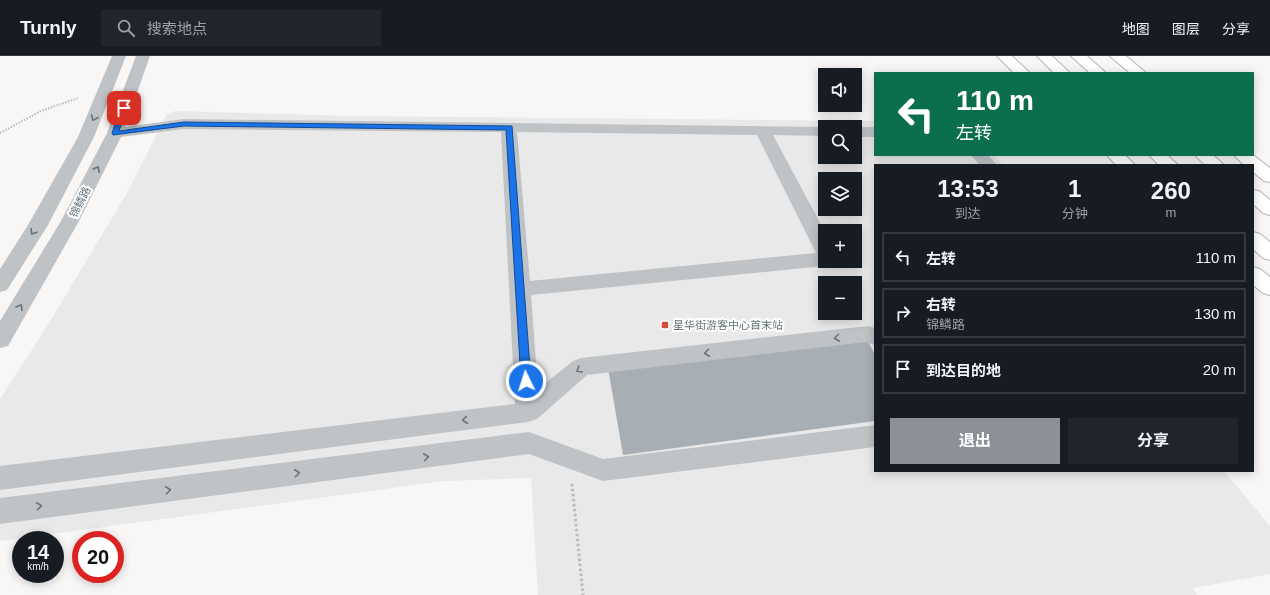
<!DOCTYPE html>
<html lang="zh">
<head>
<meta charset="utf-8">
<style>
	body { margin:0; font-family:Arial,"Noto Sans SC",sans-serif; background:#20242c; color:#f1f3f6; height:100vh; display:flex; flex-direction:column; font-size:15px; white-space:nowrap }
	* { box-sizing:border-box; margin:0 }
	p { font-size:13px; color:#9ea1a6 }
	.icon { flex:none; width:22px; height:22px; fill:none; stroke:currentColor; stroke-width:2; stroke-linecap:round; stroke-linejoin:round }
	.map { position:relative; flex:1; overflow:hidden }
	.drawer { position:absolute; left:874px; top:108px; width:380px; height:308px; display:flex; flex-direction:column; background:#171b24; border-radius:0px; box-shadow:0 2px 10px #0003 }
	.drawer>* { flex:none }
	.guide { position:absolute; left:874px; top:16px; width:380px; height:84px; border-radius:0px; box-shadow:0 2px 10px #0003; background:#0b6e4f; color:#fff; overflow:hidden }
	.buttons { position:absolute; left:818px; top:12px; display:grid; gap:8px }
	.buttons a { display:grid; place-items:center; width:44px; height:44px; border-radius:0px; background:#171b24; box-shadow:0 2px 10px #0003; font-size:20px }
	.speed { position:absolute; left:12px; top:475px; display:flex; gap:8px; font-size:20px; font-weight:700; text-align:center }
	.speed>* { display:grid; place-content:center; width:52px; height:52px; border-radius:50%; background:#171b24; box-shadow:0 2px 10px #0003; line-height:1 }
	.speed small { font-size:10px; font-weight:400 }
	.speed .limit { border:6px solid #d22; background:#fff; color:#111 }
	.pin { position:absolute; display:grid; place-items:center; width:34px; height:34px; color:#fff; margin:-17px; border-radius:8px; box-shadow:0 2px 6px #0006 }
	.me { position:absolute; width:44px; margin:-22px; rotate:356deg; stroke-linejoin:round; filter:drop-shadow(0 0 3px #0008) }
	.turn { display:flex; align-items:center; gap:14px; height:84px; padding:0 16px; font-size:18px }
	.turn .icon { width:52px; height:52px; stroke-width:2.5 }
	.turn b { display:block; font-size:28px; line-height:34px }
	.eta { display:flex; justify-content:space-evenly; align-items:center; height:68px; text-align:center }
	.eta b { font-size:24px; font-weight:700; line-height:28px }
	.primary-button { display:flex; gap:8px; margin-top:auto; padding:8px 16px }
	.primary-button a { flex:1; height:46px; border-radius:0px; background:#8c9099; color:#fff; font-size:16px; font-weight:700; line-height:46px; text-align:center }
	.primary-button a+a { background:#20242c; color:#f1f3f6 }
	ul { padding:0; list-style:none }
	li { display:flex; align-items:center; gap:12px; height:50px; margin:0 8px 6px; padding:0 8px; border:2px solid #363941; border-radius:0px }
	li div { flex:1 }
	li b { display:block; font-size:15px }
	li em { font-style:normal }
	header { display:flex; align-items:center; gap:24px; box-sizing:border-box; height:56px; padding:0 20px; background:#171b24; border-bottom:1px solid #363941 }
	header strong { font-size:19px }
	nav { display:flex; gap:22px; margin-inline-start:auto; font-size:14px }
	.search { width:280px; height:36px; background:#20242c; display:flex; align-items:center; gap:10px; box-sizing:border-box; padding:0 14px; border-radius:0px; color:#9ea1a6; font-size:15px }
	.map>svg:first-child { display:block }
</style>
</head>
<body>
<header>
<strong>Turnly</strong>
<div class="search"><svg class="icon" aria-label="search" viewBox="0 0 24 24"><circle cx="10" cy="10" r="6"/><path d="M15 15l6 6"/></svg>搜索地点</div>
<nav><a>地图</a><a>图层</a><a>分享</a></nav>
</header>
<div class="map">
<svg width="1270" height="539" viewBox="0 0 1270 539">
	<rect width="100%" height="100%" fill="#f8f7f5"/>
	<path fill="#e8e9e8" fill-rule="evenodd" d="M 175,55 L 353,60 L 875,65 L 875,99 L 994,99 L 1003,109 L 875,109 L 875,415 L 1224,415 L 1270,470 L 1270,518 L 1193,532 L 1197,539 L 538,539 L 531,422 L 444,425 L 0,485 L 0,343 L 51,264 L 126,139 L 167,58 ZM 825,71 L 855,71 L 855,101 L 825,101 ZM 825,123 L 855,123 L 855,153 L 825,153 ZM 825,175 L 855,175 L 855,205 L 825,205 ZM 825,227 L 855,227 L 855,257 L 825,257 Z"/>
	<path fill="#a7afb4" d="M 866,281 L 875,299 L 875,365 L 623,399 L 608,312 Z"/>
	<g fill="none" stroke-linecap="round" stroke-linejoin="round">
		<defs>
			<path id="major" d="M 997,0 L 1012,0 L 1030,17 L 1014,17 Z
				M 1110,0 L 1126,0 L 1146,17 L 1130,17 Z
				M 1107,99 L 1125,99 L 1135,109 L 1116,109 Z
				M 1234,99 L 1253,99 L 1270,112 L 1270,126 L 1264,125 L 1253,116 L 1253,109 L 1244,109 Z
				M 1253,211 L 1260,213 L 1270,221 L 1270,239 L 1263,237 L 1253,229 Z"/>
			<path id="highway" d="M 1037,0 L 1052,0 L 1070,17 L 1054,17 Z
				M 1071,0 L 1087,0 L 1106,17 L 1090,17 Z
				M 1149,99 L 1167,99 L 1178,109 L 1159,109 Z
				M 1195,99 L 1213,99 L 1224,109 L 1205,109 Z
				M 1253,134 L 1259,135 L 1270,144 L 1270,159 L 1263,157 L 1253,148 Z
				M 1253,176 L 1260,178 L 1270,186 L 1270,204 L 1263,202 L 1253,193 Z"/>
		</defs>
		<use href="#major" stroke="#b0b6b9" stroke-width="2"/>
		<use href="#highway" stroke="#b2b7b9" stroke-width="2"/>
		<path stroke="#b9bcbe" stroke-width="2" stroke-dasharray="1.5 1.5" stroke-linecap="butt" d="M 0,77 L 41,55 L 78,42"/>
		<path stroke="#b9bcbe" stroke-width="3" stroke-dasharray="2.5 2.5" stroke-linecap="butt" d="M 572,428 L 583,539"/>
		<path fill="#bfc3c6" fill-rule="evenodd" d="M 112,0 L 126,0 L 94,81 L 48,169 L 7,234 L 0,236 L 0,213 L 28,169 L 78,81 Z
			M 136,0 L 150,0 L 125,71 L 184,63 L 828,71 L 825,71 L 825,80 L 773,79 L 825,176 L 825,205 L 834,205 L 832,208 L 825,210 L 531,239 L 538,333 L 573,305 L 581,302 L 868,270 L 875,272 L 875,289 L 866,286 L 587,319 L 537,363 L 528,366 L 0,434 L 0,410 L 515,348 L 501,76 L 184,73 L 121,81 L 79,165 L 8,290 L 0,292 L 0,265 L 61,165 L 107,77 ZM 517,76 L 757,79 L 816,197 L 530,225 Z
			M 855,71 L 875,71 L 875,81 L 855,81 Z
			M 971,99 L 988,99 L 997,109 L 979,109 Z
			M 875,369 L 875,391 L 603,425 L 529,398 L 0,468 L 0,442 L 529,376 L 603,403 Z"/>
		<use href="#major" fill="#fff" fill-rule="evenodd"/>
		<use href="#highway" fill="#fff" fill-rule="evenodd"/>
	</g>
	<defs><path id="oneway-chevron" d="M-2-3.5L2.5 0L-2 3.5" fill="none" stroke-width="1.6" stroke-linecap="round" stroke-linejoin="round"/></defs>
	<g stroke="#65757d">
		<use href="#oneway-chevron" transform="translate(94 62) rotate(112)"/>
		<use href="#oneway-chevron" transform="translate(97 113) rotate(-63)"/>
		<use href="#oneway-chevron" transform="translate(33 176) rotate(122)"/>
		<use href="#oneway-chevron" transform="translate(20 251) rotate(-60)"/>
		<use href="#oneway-chevron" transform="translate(837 282) rotate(173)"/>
		<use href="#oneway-chevron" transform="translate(707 297) rotate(173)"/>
		<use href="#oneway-chevron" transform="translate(579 314) rotate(149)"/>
		<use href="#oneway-chevron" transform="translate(465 364) rotate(173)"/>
		<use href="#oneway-chevron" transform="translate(426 401) rotate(-7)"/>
		<use href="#oneway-chevron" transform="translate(297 417) rotate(-7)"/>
		<use href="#oneway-chevron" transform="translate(168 434) rotate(-7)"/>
		<use href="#oneway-chevron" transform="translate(39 450) rotate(-7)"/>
	</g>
	<path fill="#1a73e8" stroke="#114b97" d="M 122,50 L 127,52 L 119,75 L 184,66 L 512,70 L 531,325 L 530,328 L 523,328 L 521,325 L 506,74 L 184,70 L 113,79 L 112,77 Z"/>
	<rect fill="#d35039" stroke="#fff" stroke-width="1.5" x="661" y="265" width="8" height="8" rx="2"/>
	<g text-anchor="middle" stroke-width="4" stroke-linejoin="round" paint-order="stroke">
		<g font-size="11" fill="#65757d" stroke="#fff">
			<text transform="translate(80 146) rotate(-63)" y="4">锦鳞路</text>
		</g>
		<g font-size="11" fill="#65757d" stroke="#fff" text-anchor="start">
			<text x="673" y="273">星华街游客中心首末站</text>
		</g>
	</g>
</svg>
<div class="buttons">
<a><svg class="icon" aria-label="sound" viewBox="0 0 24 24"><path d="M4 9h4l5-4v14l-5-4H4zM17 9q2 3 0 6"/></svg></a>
<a><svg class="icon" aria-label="search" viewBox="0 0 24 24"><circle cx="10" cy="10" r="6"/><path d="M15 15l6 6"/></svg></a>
<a><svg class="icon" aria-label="layers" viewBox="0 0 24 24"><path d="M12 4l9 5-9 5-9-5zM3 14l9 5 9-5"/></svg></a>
<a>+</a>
<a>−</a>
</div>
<div class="speed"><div>14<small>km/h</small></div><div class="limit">20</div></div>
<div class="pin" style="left:124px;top:52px;background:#d93025"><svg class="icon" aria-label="arrive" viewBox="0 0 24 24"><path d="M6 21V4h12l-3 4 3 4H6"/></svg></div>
<svg class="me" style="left:526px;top:325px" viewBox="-20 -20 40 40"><circle r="17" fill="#1a73e8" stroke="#fff" stroke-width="3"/><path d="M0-11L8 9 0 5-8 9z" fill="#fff"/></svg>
<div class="guide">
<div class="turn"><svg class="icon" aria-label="left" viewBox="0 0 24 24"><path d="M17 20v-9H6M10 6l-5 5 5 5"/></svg><div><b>110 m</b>左转</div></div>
</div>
<section class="drawer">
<div class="eta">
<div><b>13:53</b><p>到达</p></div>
<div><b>1</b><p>分钟</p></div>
<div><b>260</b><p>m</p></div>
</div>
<ul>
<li><svg class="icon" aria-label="left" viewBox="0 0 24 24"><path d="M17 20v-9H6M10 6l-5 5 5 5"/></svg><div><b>左转</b></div><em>110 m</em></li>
<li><svg class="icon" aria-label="right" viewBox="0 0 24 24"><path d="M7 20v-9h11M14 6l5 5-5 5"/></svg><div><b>右转</b><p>锦鳞路</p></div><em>130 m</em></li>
<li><svg class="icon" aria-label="arrive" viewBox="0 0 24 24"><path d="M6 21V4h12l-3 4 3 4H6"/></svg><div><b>到达目的地</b></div><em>20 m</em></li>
</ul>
<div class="primary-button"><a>退出</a><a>分享</a></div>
</section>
</div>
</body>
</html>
